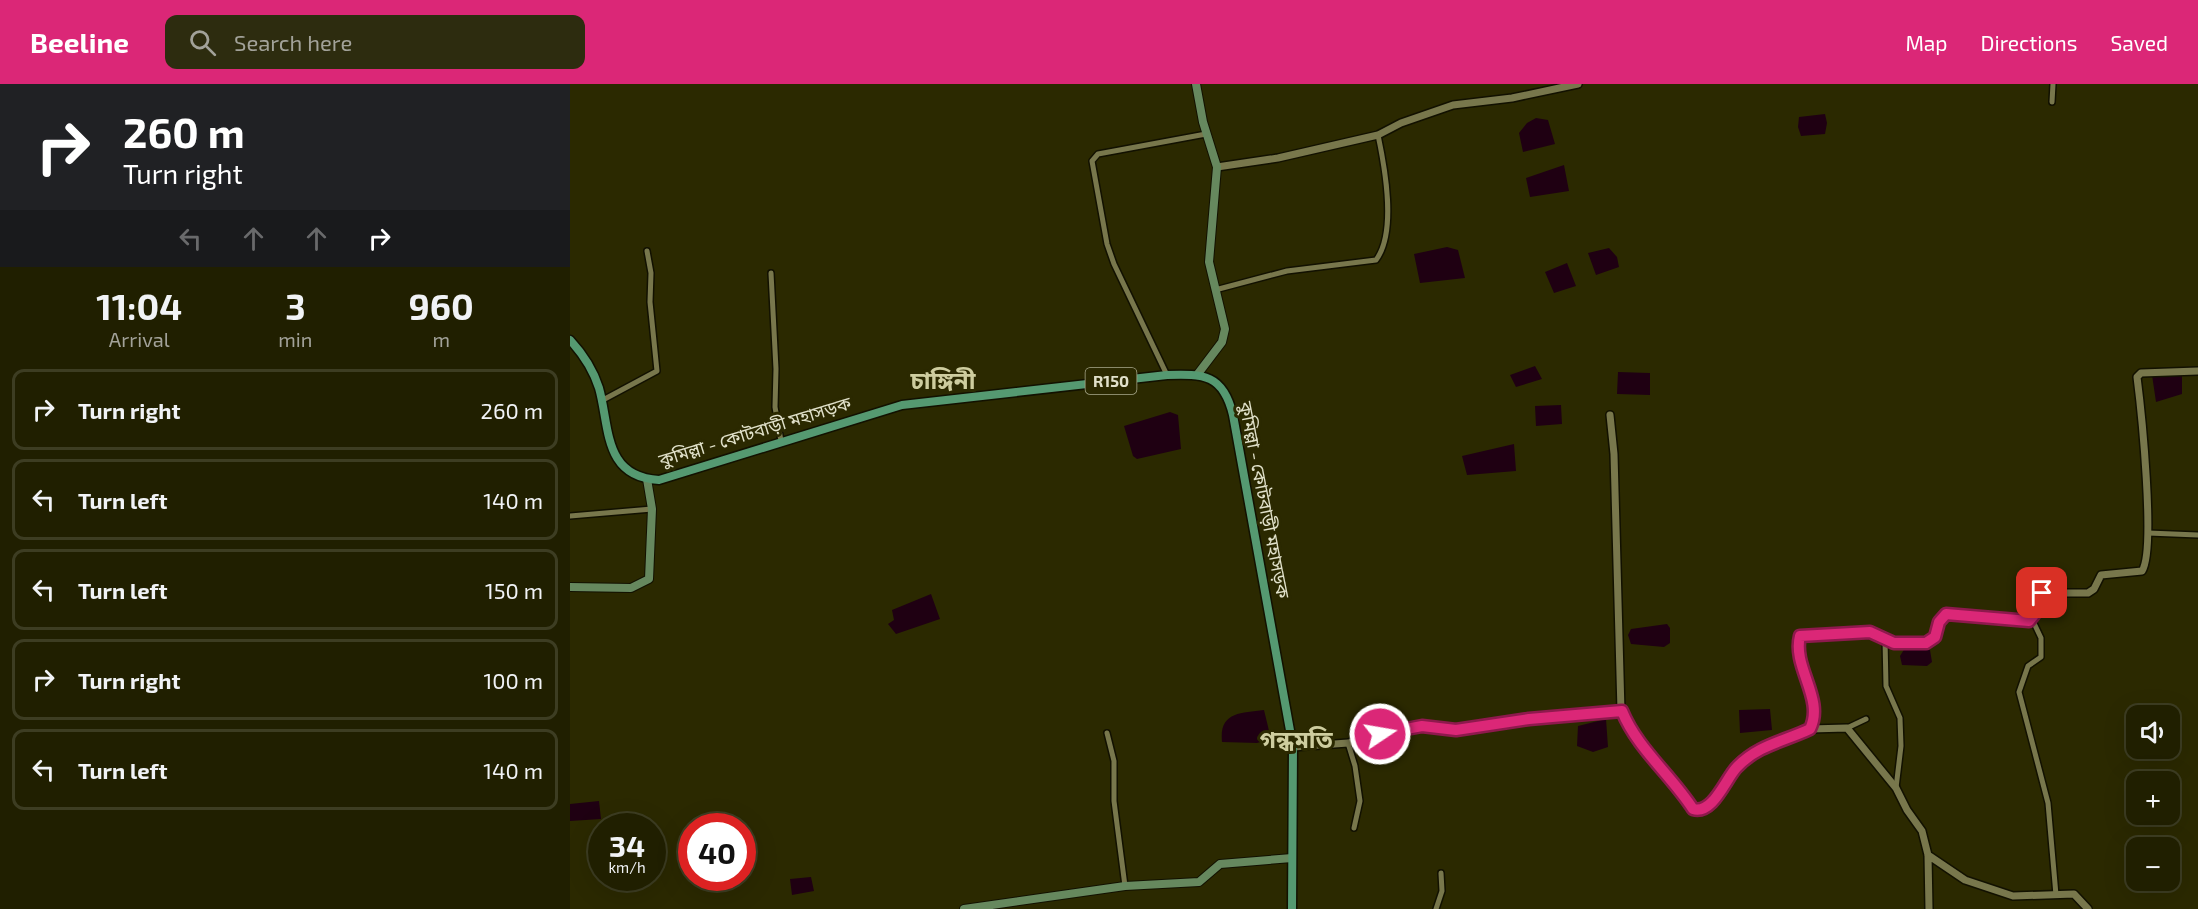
<!DOCTYPE html>
<html lang="en">
<head>
<meta charset="utf-8">
<style>
	body { margin:0; font-family:"Exo 2","Noto Sans Bengali",sans-serif; background:#2d2c0f; color:#f1f3f6; height:100vh; display:flex; flex-direction:column; font-size:22px; white-space:nowrap }
	* { box-sizing:border-box; margin:0 }
	p { font-size:20px; color:#a2a299 }
	.icon { flex:none; width:33px; height:33px; fill:none; stroke:currentColor; stroke-width:2; stroke-linecap:round; stroke-linejoin:round }
	.map { position:relative; flex:1; overflow:hidden }
	.drawer { display:flex; flex-direction:column; background:#201f00; width:570px }
	.drawer>* { flex:none }
	.hud { background:#202124; color:#fff; overflow:hidden }
	.fabs { position:absolute; left:1556px; top:621px; display:grid; gap:12px }
	.fabs a { display:grid; place-items:center; width:54px; height:54px; border-radius:12px; background:#201f00; box-shadow:0 6px 24px #0002,0 0 0 2px #3d3d22; font-size:30px }
	.speed { position:absolute; left:18px; top:729px; display:flex; gap:12px; font-size:30px; font-weight:700; text-align:center }
	.speed>* { display:grid; place-content:center; width:78px; height:78px; border-radius:50%; background:#201f00; box-shadow:0 6px 24px #0002,0 0 0 2px #3d3d22; line-height:1 }
	.speed small { font-size:15px; font-weight:400 }
	.speed .limit { border:9px solid #d22; background:#fff; color:#111 }
	.pin { position:absolute; display:grid; place-items:center; width:51px; height:51px; color:#fff; margin:-26px; border-radius:12px; box-shadow:0 3px 9px #0006 }
	.me { position:absolute; width:66px; margin:-33px; rotate:78deg; stroke-linejoin:round; filter:drop-shadow(0 0 4px #0008) }
	.turn { display:flex; align-items:center; gap:21px; height:126px; padding:0 24px; font-size:27px }
	.turn .icon { width:78px; height:78px; stroke-width:2.5 }
	.turn b { display:block; font-size:42px; line-height:51px }
	.lanes { display:flex; align-items:center; height:57px; padding:0 24px; background:#0003; justify-content:center; gap:30px; direction:ltr }
	.lanes .off { opacity:.35 }
	.eta { display:flex; justify-content:space-evenly; align-items:center; height:102px; text-align:center }
	.eta b { font-size:36px; font-weight:700; line-height:42px }
	ul { padding:0; list-style:none }
	li { display:flex; align-items:center; gap:18px; height:81px; margin:0 12px 9px; padding:0 12px; border:3px solid #3d3d22; border-radius:12px }
	li div { flex:1 }
	li b { display:block; font-size:22px }
	li em { font-style:normal }
	header { display:flex; align-items:center; gap:36px; box-sizing:border-box; height:84px; padding:0 30px; background:#db2777; color:#fff }
	header strong { font-size:28px }
	nav { display:flex; gap:33px; margin-inline-start:auto; font-size:21px }
	.search { width:420px; height:54px; background:#2d2c0f; display:flex; align-items:center; gap:15px; box-sizing:border-box; padding:0 21px; border-radius:12px; color:#a2a299; font-size:22px }
	main { display:flex; flex:1; min-height:0 }
	.map>svg:first-child { display:block }
</style>
</head>
<body>
<header>
<strong>Beeline</strong>
<div class="search"><svg class="icon" aria-label="search" viewBox="0 0 24 24"><circle cx="10" cy="10" r="6"/><path d="M15 15l6 6"/></svg>Search here</div>
<nav><a>Map</a><a>Directions</a><a>Saved</a></nav>
</header>
<main>
<section class="drawer">
<div class="hud">
<div class="turn"><svg class="icon" aria-label="right" viewBox="0 0 24 24"><path d="M7 20v-9h11M14 6l5 5-5 5"/></svg><div><b>260 m</b>Turn right</div></div>
<div class="lanes"><svg class="icon off" aria-label="left" viewBox="0 0 24 24"><path d="M17 20v-9H6M10 6l-5 5 5 5"/></svg><svg class="icon off" aria-label="ahead" viewBox="0 0 24 24"><path d="M12 20V5M6 11l6-6 6 6"/></svg><svg class="icon off" aria-label="ahead" viewBox="0 0 24 24"><path d="M12 20V5M6 11l6-6 6 6"/></svg><svg class="icon" aria-label="right" viewBox="0 0 24 24"><path d="M7 20v-9h11M14 6l5 5-5 5"/></svg></div>
</div>
<div class="eta">
<div><b>11:04</b><p>Arrival</p></div>
<div><b>3</b><p>min</p></div>
<div><b>960</b><p>m</p></div>
</div>
<ul>
<li><svg class="icon" aria-label="right" viewBox="0 0 24 24"><path d="M7 20v-9h11M14 6l5 5-5 5"/></svg><div><b>Turn right</b></div><em>260 m</em></li>
<li><svg class="icon" aria-label="left" viewBox="0 0 24 24"><path d="M17 20v-9H6M10 6l-5 5 5 5"/></svg><div><b>Turn left</b></div><em>140 m</em></li>
<li><svg class="icon" aria-label="left" viewBox="0 0 24 24"><path d="M17 20v-9H6M10 6l-5 5 5 5"/></svg><div><b>Turn left</b></div><em>150 m</em></li>
<li><svg class="icon" aria-label="right" viewBox="0 0 24 24"><path d="M7 20v-9h11M14 6l5 5-5 5"/></svg><div><b>Turn right</b></div><em>100 m</em></li>
<li><svg class="icon" aria-label="left" viewBox="0 0 24 24"><path d="M17 20v-9H6M10 6l-5 5 5 5"/></svg><div><b>Turn left</b></div><em>140 m</em></li>
</ul>
</section>
<div class="map">
<svg width="1628" height="825" viewBox="0 0 1628 825">
	<rect width="100%" height="100%" fill="#2b2900"/>
	<path fill="#1f0012" d="M 1255,30 L 1257,39 L 1255,50 L 1231,52 L 1228,43 L 1229,33 Z
		M 966,34 L 978,36 L 985,60 L 953,68 L 949,49 L 957,39 Z
		M 994,81 L 999,107 L 960,113 L 956,94 Z
		M 877,163 L 888,166 L 895,194 L 850,199 L 844,170 Z
		M 1039,164 L 1047,173 L 1049,183 L 1026,191 L 1018,169 Z
		M 997,179 L 1006,202 L 984,209 L 975,188 Z
		M 965,282 L 972,295 L 946,303 L 940,291 Z
		M 1048,288 L 1080,289 L 1080,311 L 1047,310 Z
		M 1582,291 L 1612,292 L 1612,310 L 1586,318 Z
		M 991,321 L 992,340 L 966,342 L 965,322 Z
		M 600,328 L 608,331 L 611,365 L 567,375 L 563,372 L 554,342 Z
		M 944,360 L 946,387 L 897,391 L 892,372 Z
		M 361,510 L 370,535 L 326,550 L 318,540 L 324,536 L 322,526 Z
		M 1097,540 L 1100,544 L 1100,559 L 1094,563 L 1061,560 L 1058,551 L 1061,545 Z
		M 1335,564 L 1360,566 L 1362,578 L 1357,582 L 1332,581 L 1330,572 Z
		M 1200,625 L 1202,646 L 1170,649 L 1169,626 Z
		M 694,626 L 701,655 L 687,659 L 652,658 C 649,628 670,629 694,626 Z
		M 1036,635 L 1038,663 L 1023,668 L 1007,662 L 1008,642 Z
		M 29,717 L 31,735 L 0,737 L 0,720 Z
		M 241,793 L 244,807 L 222,811 L 220,795 Z"/>
	<g fill="none" stroke-linecap="round" stroke-linejoin="round">
		<defs>
			<path id="minor" d="M 1482,18 L 1483,0
				M 201,189 L 206,285 L 205,323 L 211,357
				M 645,206 L 717,187 L 806,176 C 827,148 815,84 808,51
				M 597,291 L 544,180 L 537,160 L 522,77 L 528,70 L 636,50
				M 31,317 L 87,287 L 80,218 L 81,189 L 77,167
				M 0,432 L 82,425
				M 1578,449 L 1628,451
				M 1462,535 L 1471,554 L 1471,573 L 1458,582 L 1449,608 L 1478,719 L 1486,811
				M 1315,555 L 1316,602 L 1330,634 L 1331,662 L 1326,704
				M 1277,644 L 1296,635
				M 537,649 L 544,677 L 544,717 L 555,802
				M 778,659 L 785,682 L 790,717 L 784,744
				M 866,825 L 872,807 L 871,789"/>
			<path id="tertiary" d="M 647,83 L 708,74 L 808,51 L 831,39 L 883,21 L 942,14 L 1008,0
				M 1040,331 L 1044,370 L 1051,627
				M 1240,645 L 1277,644 L 1326,704 L 1337,726 L 1352,747 L 1358,771 L 1359,825
				M 723,663 L 778,659 L 825,646 L 852,643 L 886,646 L 959,635 L 1051,627 C 1067,663 1100,691 1123,725 L 1134,725 C 1149,713 1155,693 1169,680 C 1192,659 1214,657 1240,645 C 1255,616 1222,583 1230,552 L 1300,548 L 1324,559 L 1356,559 L 1365,553 L 1369,538 L 1376,530 L 1459,537 L 1464,532 L 1464,513 L 1467,509 L 1518,509 L 1524,505 L 1531,491 L 1572,487 C 1586,466 1571,324 1567,293 L 1571,289 L 1628,287
				M 1358,771 L 1395,796 L 1443,812 L 1504,810 L 1518,825"/>
			<path id="secondary" d="M 626,0 L 633,38 L 647,83 L 639,178 L 655,245 L 652,258 L 627,291
				M 0,503 L 61,504 L 79,495 L 82,425 L 77,395
				M 394,825 L 555,802 L 629,798 L 650,780 L 722,774"/>
			<path id="primary" d="M 0,256 C 13,270 23,285 29,304 C 40,343 33,393 89,396 L 332,321 L 597,291 C 634,290 653,290 663,331 L 723,663 L 722,825"/>
		</defs>
		<use href="#minor" stroke="#121100" stroke-width="8"/>
		<use href="#tertiary" stroke="#121100" stroke-width="10"/>
		<use href="#secondary" stroke="#121100" stroke-width="10"/>
		<use href="#primary" stroke="#121100" stroke-width="11"/>
		<use href="#minor" stroke="#78774c" stroke-width="5"/>
		<use href="#tertiary" stroke="#78774c" stroke-width="7"/>
		<use href="#secondary" stroke="#66885e" stroke-width="8"/>
		<use href="#primary" stroke="#559971" stroke-width="8"/>
	</g>
	<g fill="none" stroke-linecap="round" stroke-linejoin="round">
		<defs>
			<path id="route" d="M 810,650 L 852,642 L 886,646 L 959,635 L 1052,627 C 1067,664 1101,691 1123,725 C 1143,731 1156,694 1167,683 C 1188,661 1215,657 1240,645 C 1255,615 1222,583 1230,552 L 1300,548 L 1324,559 L 1356,559 L 1365,553 L 1369,538 L 1376,530 L 1459,537 L 1464,531 L 1464,513 L 1472,509"/>
		</defs>
		<use href="#route" stroke="#8e194d" stroke-width="15"/>
		<use href="#route" stroke="#db2777" stroke-width="10"/>
	</g>
	<g text-anchor="middle" stroke-width="6" stroke-linejoin="round" paint-order="stroke">
		<rect fill="#2b2900" stroke="#aaaa8d" stroke-width="1.5" x="515.5" y="284" width="51" height="26" rx="4.5"/>
		<g font-size="16" font-weight="bold" fill="#e1e1ca">
			<text x="541" y="303">R150</text>
		</g>
		<g font-size="18" fill="#e1e1ca" stroke="#2b2900">
			<text transform="translate(185 348) rotate(-17)" y="6">কুমিল্লা - কোটবাড়ী মহাসড়ক</text>
			<text transform="translate(694 416) rotate(79)" y="6">কুমিল্লা - কোটবাড়ী মহাসড়ক</text>
		</g>
		<g font-size="24" font-weight="bold" fill="#cecd9f" stroke="#2b2900">
			<text x="373" y="305">চাঙ্গিনী</text>
			<text x="726" y="664">গন্ধমতি</text>
		</g>
	</g>
</svg>
<div class="fabs">
<a><svg class="icon" aria-label="sound" viewBox="0 0 24 24"><path d="M4 9h4l5-4v14l-5-4H4zM17 9q2 3 0 6"/></svg></a>
<a>+</a>
<a>−</a>
</div>
<div class="speed"><div>34<small>km/h</small></div><div class="limit">40</div></div>
<div class="pin" style="left:1472px;top:509px;background:#d93025"><svg class="icon" aria-label="arrive" viewBox="0 0 24 24"><path d="M6 21V4h12l-3 4 3 4H6"/></svg></div>
<svg class="me" style="left:810px;top:650px" viewBox="-20 -20 40 40"><circle r="17" fill="#db2777" stroke="#fff" stroke-width="3"/><path d="M0-11L8 9 0 5-8 9z" fill="#fff"/></svg>
</div>
</main>
</body>
</html>
